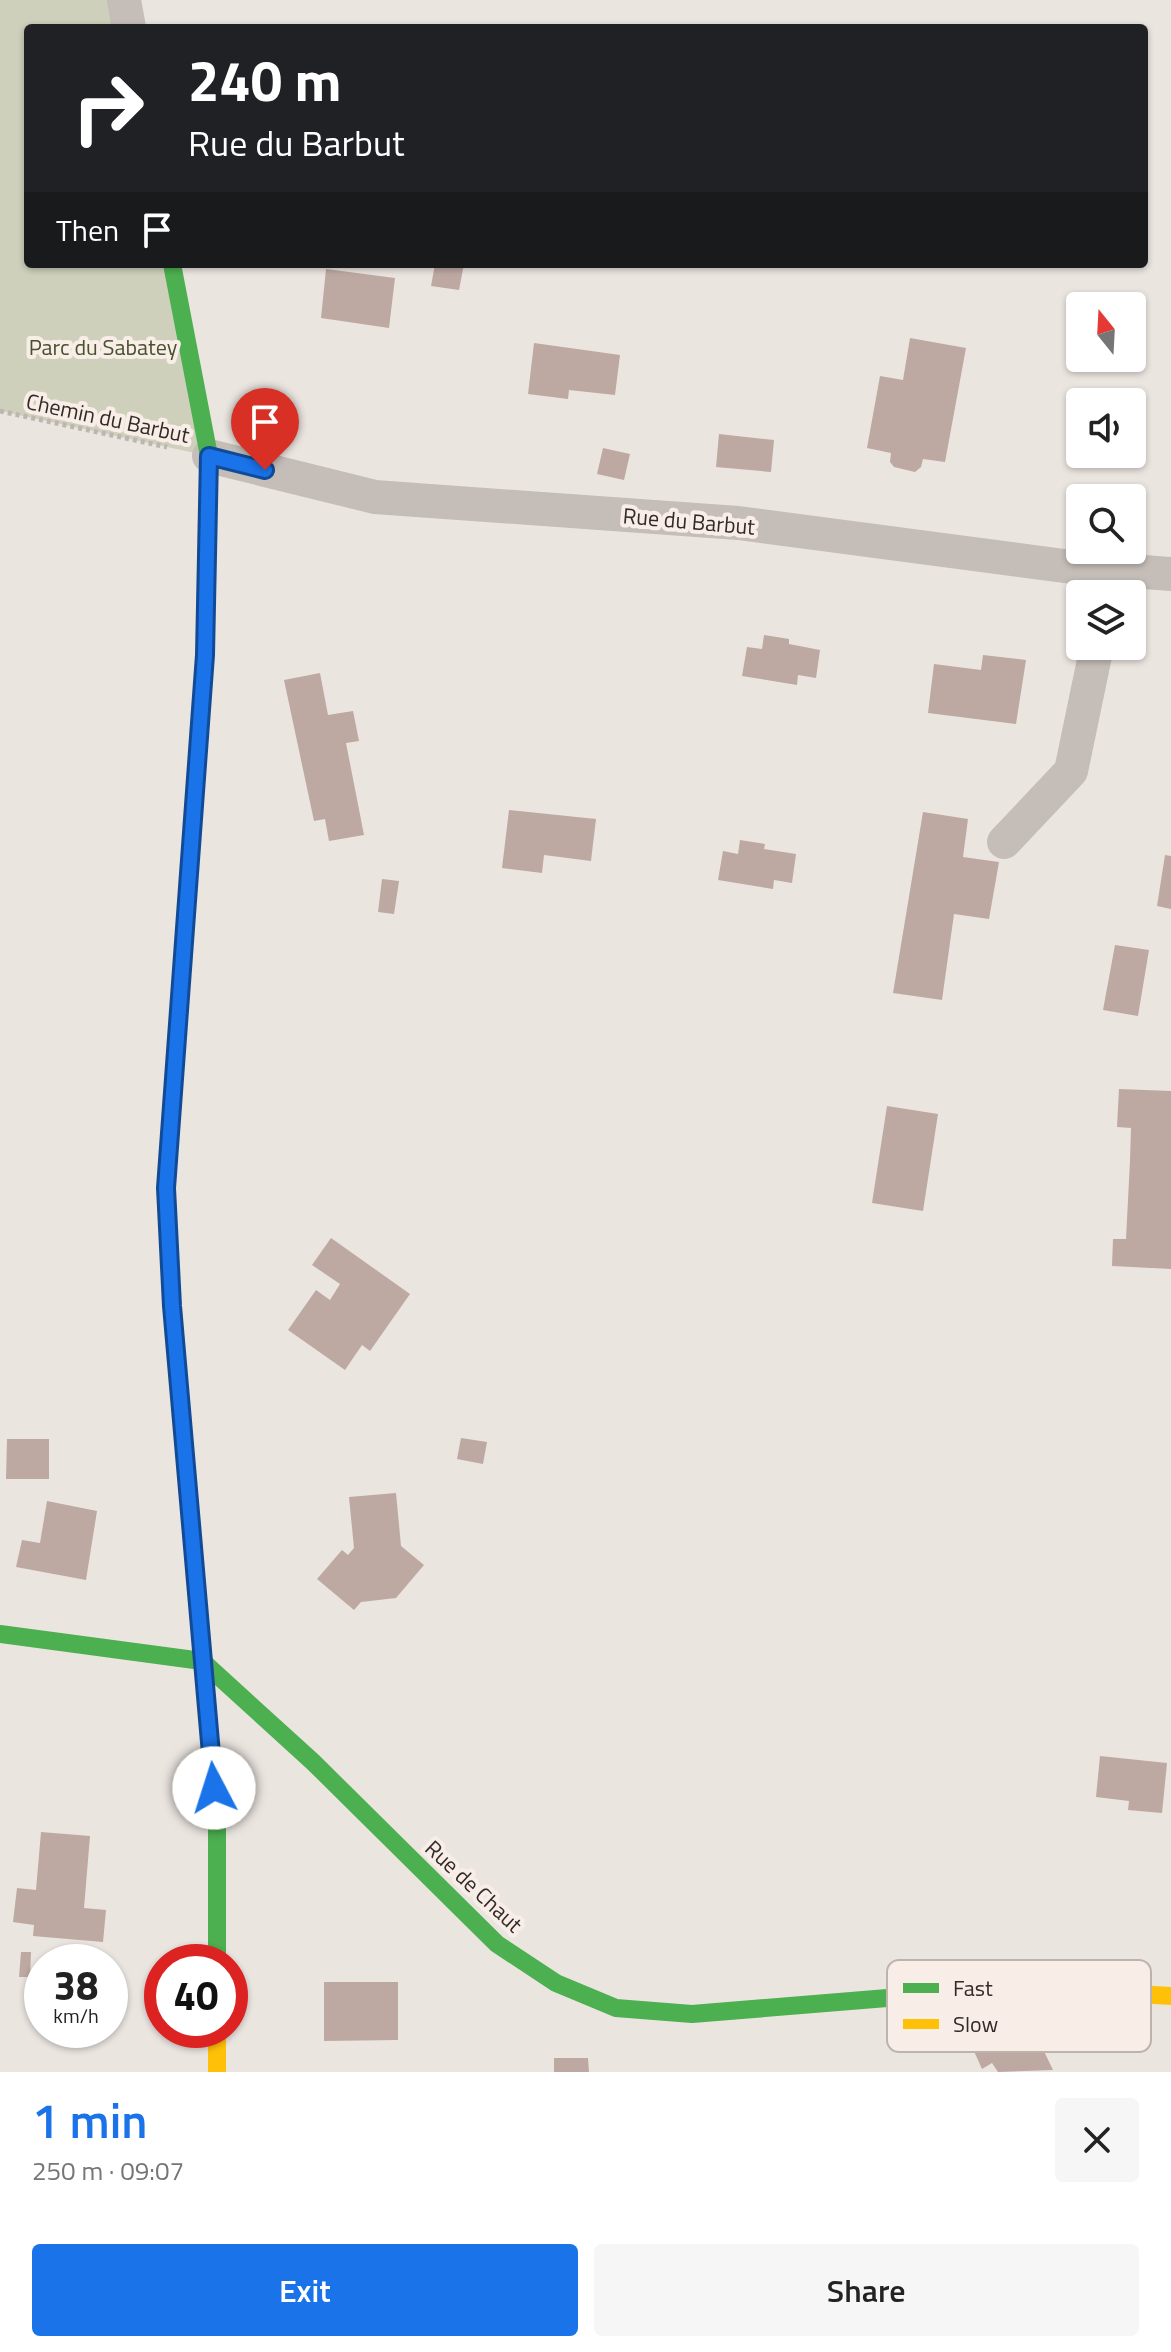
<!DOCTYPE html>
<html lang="en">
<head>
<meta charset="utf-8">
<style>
	body { margin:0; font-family:"Titillium Web",sans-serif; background:#f6f6f6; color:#222; height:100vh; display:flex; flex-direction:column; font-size:30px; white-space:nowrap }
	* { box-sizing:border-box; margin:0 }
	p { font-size:26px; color:#767676 }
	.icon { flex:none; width:44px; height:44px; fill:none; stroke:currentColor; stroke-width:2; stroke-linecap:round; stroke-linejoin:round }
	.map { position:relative; height:2072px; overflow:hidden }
	.drawer { display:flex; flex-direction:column; background:#fff; flex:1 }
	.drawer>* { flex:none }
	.guide { position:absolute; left:24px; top:24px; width:1124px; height:244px; border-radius:8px; box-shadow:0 2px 6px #0004; background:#202124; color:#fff; overflow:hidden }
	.needle { width:52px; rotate:342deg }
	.controls { position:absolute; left:1066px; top:292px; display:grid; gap:16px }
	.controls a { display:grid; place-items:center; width:80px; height:80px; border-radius:8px; background:#fff; box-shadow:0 2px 6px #0004; font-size:40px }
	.speed { position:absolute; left:24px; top:1944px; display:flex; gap:16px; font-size:40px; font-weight:700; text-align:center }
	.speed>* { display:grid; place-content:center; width:104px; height:104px; border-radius:50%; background:#fff; box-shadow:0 2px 6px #0004; line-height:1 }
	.speed small { font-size:20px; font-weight:400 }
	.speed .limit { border:12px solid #d22; background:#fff; color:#111 }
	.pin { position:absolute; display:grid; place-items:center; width:68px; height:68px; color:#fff; margin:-82px -34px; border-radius:50% 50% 50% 0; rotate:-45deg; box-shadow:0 0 8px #0007 }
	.pin .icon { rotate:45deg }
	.me { position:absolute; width:88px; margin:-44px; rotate:355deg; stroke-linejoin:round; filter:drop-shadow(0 0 6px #0008) }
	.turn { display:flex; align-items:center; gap:28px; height:168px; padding:0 32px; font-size:36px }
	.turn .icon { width:104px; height:104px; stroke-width:2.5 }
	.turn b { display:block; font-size:56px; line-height:68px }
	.then { display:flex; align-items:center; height:76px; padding:0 32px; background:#0003; gap:16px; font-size:30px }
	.round { display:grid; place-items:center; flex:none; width:84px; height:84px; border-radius:8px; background:#f6f6f6 }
	.headline { display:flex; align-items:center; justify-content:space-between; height:136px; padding:0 32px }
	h1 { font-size:48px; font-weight:600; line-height:60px; color:#1a73e8 }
	.cta { display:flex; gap:16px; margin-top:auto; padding:16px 32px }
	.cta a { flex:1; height:92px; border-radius:8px; background:#1a73e8; color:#fff; font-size:32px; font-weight:600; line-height:92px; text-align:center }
	.cta a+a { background:#f6f6f6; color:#222 }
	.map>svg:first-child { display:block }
</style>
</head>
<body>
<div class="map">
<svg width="1171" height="2072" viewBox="0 0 1171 2072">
	<rect width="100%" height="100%" fill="#ebe5e0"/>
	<path fill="#ced0bb" d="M 0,0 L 124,0 L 129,28 L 28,28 L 28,264 L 172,264 L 209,456 L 0,411 Z"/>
	<path fill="#bea8a2" d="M 435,264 L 464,264 L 459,290 L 431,286 Z
		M 326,269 L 395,278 L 389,328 L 321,318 Z
		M 910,338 L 966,348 L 945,462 L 923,459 L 921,467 L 915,472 L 894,467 L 890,462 L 891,453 L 867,448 L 880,376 L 903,380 Z
		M 534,343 L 620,355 L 615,395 L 569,390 L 568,399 L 528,394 Z
		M 719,434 L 774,440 L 771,472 L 716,467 Z
		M 603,448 L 630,454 L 624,480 L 597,474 Z
		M 764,635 L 789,639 L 789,644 L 820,650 L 816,678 L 798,675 L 797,685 L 742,676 L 747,647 L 762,649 Z
		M 983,655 L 1026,660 L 1016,724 L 928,713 L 934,664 L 981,670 Z
		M 320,673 L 328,715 L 353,711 L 359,741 L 346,743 L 364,835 L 329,841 L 325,819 L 314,821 L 284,680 Z
		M 509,810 L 596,819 L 591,861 L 544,855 L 542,873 L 502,868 Z
		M 923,812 L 968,819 L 963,857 L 999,862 L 989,919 L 954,914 L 942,1000 L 893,993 Z
		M 740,840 L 765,844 L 764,849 L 796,854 L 792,883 L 774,880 L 773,889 L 718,880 L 723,851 L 738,854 Z
		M 1165,855 L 1171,856 L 1171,909 L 1157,906 Z
		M 382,879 L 399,881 L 394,914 L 378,912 Z
		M 1115,945 L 1149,950 L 1138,1016 L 1103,1010 Z
		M 1119,1089 L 1171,1091 L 1171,1269 L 1112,1266 L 1113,1239 L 1126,1239 L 1130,1161 L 1131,1128 L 1117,1127 Z
		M 887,1106 L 938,1114 L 923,1211 L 872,1203 Z
		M 331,1238 L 410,1294 L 370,1351 L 362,1345 L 345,1370 L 288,1330 L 316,1290 L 330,1300 L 340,1284 L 312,1265 Z
		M 461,1438 L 487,1442 L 483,1464 L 457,1459 Z
		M 7,1439 L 49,1439 L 49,1479 L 6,1479 Z
		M 396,1493 L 401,1546 L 424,1565 L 396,1598 L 361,1602 L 354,1610 L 317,1579 L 342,1550 L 348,1555 L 354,1548 L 349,1497 Z
		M 47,1501 L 97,1511 L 86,1580 L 16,1567 L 22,1540 L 40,1543 Z
		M 1100,1756 L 1167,1763 L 1162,1813 L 1128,1810 L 1129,1801 L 1096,1797 Z
		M 41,1832 L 90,1836 L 84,1908 L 106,1910 L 103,1942 L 33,1936 L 34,1925 L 13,1922 L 17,1888 L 36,1890 Z
		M 21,1952 L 31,1952 L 30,1977 L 19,1977 Z
		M 324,1982 L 398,1982 L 398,2040 L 324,2041 Z
		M 1030,2022 L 1053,2070 L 998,2072 L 992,2063 L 982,2069 L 973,2049 Z
		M 554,2058 L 588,2058 L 589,2072 L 554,2072 Z"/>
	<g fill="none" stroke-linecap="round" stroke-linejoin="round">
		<path stroke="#bdb5b1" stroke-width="5" stroke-dasharray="4 4" stroke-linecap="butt" d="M 0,411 L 167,447"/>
		<path stroke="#c4bdb8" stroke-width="34" d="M 124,0 L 129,28
			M 209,456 L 375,497 L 738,523 L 1064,566 L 1171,574
			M 1004,842 L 1071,771 L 1097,646"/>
		<path stroke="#4caf50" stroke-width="18" d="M 172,264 L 209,456 L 205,655 L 184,942
			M 166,1192 L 172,1306 L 217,1819 L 217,1962
			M 0,1634 L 202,1661 L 313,1762 L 497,1944 L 556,1983 L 616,2008 L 692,2014 L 924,1995"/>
		<path stroke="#ffc107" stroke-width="18" d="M 166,1192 L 184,942
			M 924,1995 L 1020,1987 L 1171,1996
			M 217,2030 L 217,2072"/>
	</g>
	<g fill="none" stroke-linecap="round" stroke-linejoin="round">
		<defs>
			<path id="route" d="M 214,1788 L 172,1306 L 166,1188 L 205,655 L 209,456 L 265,470"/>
		</defs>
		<use href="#route" stroke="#114b97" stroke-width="20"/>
		<use href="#route" stroke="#1a73e8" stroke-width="14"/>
	</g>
	<g text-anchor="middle" stroke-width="8" stroke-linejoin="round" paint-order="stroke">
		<g font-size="22" fill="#47512d" stroke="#f8eee7">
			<text x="103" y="355">Parc du Sabatey</text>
		</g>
		<g font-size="22" fill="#342a27" stroke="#f8eee7">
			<text transform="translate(108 418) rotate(12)" y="8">Chemin du Barbut</text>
			<text transform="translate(689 521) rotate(5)" y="8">Rue du Barbut</text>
			<text transform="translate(474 1886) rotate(43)" y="8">Rue de Chaut</text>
		</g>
	</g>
	<rect x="887" y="1960" width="264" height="92" rx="12" fill="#f8eee7" stroke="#bdb3ad" stroke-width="2"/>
	<rect x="903" y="1983" width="36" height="10" fill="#4caf50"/>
	<rect x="903" y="2019" width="36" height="10" fill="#ffc107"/>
	<g font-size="22" fill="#342a27">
		<text x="953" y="1996">Fast</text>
		<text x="953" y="2032">Slow</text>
	</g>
</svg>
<div class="controls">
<a><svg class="needle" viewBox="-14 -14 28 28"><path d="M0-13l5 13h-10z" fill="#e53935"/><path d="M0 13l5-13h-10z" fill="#767676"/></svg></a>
<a><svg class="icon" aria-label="sound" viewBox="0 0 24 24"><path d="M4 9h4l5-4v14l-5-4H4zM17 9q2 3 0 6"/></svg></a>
<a><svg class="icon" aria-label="search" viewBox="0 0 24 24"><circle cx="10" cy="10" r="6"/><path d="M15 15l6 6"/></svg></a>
<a><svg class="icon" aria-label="layers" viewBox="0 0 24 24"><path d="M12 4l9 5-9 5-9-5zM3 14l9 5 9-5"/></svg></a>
</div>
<div class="speed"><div>38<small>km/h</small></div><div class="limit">40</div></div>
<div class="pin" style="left:265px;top:470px;background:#d93025"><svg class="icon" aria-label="arrive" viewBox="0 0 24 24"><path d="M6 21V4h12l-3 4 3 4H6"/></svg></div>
<svg class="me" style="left:214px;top:1788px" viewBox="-20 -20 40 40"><circle r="19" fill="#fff"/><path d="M0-13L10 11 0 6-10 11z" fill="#1a73e8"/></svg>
<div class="guide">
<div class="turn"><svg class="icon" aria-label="right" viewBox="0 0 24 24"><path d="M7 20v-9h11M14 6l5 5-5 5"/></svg><div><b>240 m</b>Rue du Barbut</div></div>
<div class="then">Then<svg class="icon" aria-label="arrive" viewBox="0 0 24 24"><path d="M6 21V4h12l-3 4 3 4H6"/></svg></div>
</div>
</div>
<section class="drawer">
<div class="headline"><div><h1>1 min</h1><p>250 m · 09:07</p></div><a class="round"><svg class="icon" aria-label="close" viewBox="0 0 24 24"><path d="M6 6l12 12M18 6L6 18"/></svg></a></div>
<div class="cta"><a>Exit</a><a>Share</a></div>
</section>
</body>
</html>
